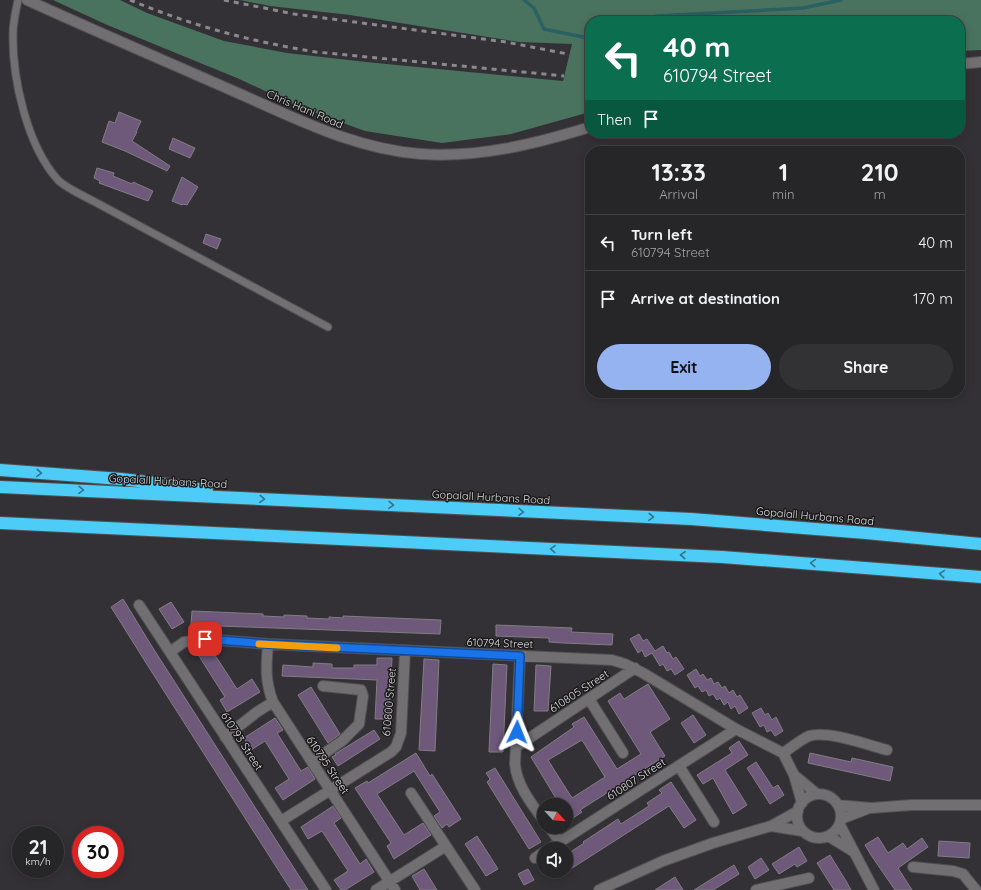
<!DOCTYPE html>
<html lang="en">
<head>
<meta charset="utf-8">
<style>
	body { margin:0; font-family:Quicksand,sans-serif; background:#323134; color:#f1f3f6; height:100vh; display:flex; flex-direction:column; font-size:15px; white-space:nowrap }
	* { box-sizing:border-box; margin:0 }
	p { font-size:13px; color:#a4a5a8 }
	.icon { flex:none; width:22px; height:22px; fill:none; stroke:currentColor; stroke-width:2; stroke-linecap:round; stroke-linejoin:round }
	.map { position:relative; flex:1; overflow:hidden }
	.drawer { position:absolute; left:585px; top:146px; width:380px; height:252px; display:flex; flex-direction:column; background:#262528; border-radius:16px; box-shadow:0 2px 10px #0003,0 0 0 1px #424245 }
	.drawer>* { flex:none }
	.top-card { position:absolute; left:585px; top:16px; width:380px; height:122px; border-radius:16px; box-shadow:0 2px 10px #0003,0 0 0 1px #424245; background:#0b6e4f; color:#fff; overflow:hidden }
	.needle { width:26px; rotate:116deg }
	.controls { position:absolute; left:537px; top:798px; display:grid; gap:8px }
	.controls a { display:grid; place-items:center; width:36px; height:36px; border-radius:50%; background:#262528; box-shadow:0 2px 10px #0003,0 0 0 1px #424245; font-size:20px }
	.speed { position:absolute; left:12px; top:826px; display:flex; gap:8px; font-size:20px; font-weight:700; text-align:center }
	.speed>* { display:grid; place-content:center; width:52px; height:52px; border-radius:50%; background:#262528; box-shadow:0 2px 10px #0003,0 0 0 1px #424245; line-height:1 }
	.speed small { font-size:10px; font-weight:400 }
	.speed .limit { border:6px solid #d22; background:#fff; color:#111 }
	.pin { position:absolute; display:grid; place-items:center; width:34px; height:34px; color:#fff; margin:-17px; border-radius:8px; box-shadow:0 2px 6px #0006 }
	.me { position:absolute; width:44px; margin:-22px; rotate:2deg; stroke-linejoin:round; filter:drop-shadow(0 0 3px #0008) }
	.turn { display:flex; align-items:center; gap:14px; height:84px; padding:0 12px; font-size:18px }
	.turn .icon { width:52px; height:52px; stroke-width:2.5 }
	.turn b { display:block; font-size:28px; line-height:34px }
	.then { display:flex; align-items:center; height:38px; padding:0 12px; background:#0003; gap:8px; font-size:15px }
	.eta { display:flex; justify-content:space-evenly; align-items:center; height:68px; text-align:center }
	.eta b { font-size:24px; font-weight:700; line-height:28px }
	.action { display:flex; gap:8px; margin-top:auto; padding:8px 12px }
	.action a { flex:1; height:46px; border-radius:24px; background:#95b2f1; color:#111; font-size:16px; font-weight:700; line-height:46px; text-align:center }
	.action a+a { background:#323134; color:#f1f3f6 }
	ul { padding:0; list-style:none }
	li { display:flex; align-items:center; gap:12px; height:56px; padding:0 12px; border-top:1px solid #424245 }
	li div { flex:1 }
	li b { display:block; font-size:15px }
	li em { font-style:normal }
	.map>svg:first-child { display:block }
</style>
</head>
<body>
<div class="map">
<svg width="981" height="890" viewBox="0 0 981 890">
	<rect width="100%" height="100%" fill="#333135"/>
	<path fill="#49735f" d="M 53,0 L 120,0 L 147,13 L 224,41 L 287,53 L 366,62 L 563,81 L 572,44 L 519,42 L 350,15 L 270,6 L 240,0 L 981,0 L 981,50 L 960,51 L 960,21 L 590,21 L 590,112 L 511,134 L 442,143 L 365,131 L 302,108 L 237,78 L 105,24 Z"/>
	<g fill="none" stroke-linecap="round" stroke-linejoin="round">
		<path stroke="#2a6163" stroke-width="3.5" d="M 524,0 L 534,8 L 544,29 L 583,37 L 590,34
			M 631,21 L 657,16 L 803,8 L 841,0"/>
	</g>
	<path fill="#6e597b" stroke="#807e82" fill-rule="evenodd" d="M 119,112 L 141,121 L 136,132 L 137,132 L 132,141 L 170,166 L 167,171 L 125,151 L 102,142 L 109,121 L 115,123 Z
		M 173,138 L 195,148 L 190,158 L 169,149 Z
		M 97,168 L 114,173 L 113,176 L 132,184 L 133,182 L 153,191 L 148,201 L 99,183 L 100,181 L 94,178 Z
		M 182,177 L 198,187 L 187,205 L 183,204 L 182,205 L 172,201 Z
		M 206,234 L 221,239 L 217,249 L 203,243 Z
		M 123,599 L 151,645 L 308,890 L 291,890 L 148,666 L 111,607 Z
		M 171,602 L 184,622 L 172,629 L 159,609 Z
		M 192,611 L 263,614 L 263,616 L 284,617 L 284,615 L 307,616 L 307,618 L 329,619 L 329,617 L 343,618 L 343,616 L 441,620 L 440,634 L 191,625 Z
		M 496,625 L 572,628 L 571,632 L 613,634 L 612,645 L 563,643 L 549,642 L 549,638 L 496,636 Z
		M 639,634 L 643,641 L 647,639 L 655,651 L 663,646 L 667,653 L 669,652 L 673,659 L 676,657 L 684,669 L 675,675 L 671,669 L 667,671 L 663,664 L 660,666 L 652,653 L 645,657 L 642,650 L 638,653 L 630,639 Z
		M 206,648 L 210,654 L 213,652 L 237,689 L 252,679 L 260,692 L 227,712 L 220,700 L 225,697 L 197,653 Z
		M 377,658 L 392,658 L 389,719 L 375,719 L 377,680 L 282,676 L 283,665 L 313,667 L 313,663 L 332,664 L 332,668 L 354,668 L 354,665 L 377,665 Z
		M 424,659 L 439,660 L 435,751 L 419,750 Z
		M 493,664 L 507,665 L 503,752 L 489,752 Z
		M 536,665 L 551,666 L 548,711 L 534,711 Z
		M 696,669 L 700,676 L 703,674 L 707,680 L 711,678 L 714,684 L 718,682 L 722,688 L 725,686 L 729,693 L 733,690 L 737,697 L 740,695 L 748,708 L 739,714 L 735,706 L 731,709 L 728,702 L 724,705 L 720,698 L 717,700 L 713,694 L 709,696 L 706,690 L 702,692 L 698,686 L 695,688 L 687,675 Z
		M 648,684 L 670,719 L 650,732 L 665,756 L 580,810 L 582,812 L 570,820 L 566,814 L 566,805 L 560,805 L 531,757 L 574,727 L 572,724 L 584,717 L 617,769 L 641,754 L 608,701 L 620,693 L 624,699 ZM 582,740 L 605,777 L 572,798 L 548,760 Z
		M 311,687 L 340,734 L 328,743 L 298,695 Z
		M 761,708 L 765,715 L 768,713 L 772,720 L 776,717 L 783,731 L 775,736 L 771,730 L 767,732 L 764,725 L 760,727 L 752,713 Z
		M 693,715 L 706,735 L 694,743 L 681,723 Z
		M 275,718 L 283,730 L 277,733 L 301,771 L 308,767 L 315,779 L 283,800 L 275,788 L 289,779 L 265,741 L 251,750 L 244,738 Z
		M 374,730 L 380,739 L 338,766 L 332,757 L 336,755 L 335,754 Z
		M 739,741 L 748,755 L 725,770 L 747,805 L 733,814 L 713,778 L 703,784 L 697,775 L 732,753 L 729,748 Z
		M 416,753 L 430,776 L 432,774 L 461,819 L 449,827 L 447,824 L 442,828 L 434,816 L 440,812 L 414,771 L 377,794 L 404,835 L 423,823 L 431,835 L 394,859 L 387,846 L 391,843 L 355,788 L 367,781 L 368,783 Z
		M 810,753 L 851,762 L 852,758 L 893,767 L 890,781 L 808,763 Z
		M 756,762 L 773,788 L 778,785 L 784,795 L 770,804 L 747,768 Z
		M 495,768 L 541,842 L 529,849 L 487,782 L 490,779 L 486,773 Z
		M 671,782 L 696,820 L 684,828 L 669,806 L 566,872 L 566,855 L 584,843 L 583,842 L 618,819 L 621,824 L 649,806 L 647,803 L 662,793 L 659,790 Z
		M 333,806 L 341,818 L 334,823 L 360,864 L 366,859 L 374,872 L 345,890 L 341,890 L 334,880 L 348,871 L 322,831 L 308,839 L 301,827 Z
		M 477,836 L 498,869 L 486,876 L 465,844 Z
		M 878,837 L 888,853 L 903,843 L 907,849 L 922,838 L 928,847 L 898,868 L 912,890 L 895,890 L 871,855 L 865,845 Z
		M 939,841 L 970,843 L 969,858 L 938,856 Z
		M 799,847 L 807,861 L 797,867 L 795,864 L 779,874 L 772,864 Z
		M 830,855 L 846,881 L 851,890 L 834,890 L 817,863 Z
		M 761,858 L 769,870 L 755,879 L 748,867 Z
		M 734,865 L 739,874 L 713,890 L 694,890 Z
		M 424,869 L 437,890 L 420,890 L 412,876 Z
		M 528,869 L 534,880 L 524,885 L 518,874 Z
		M 675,877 L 683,890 L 655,890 Z"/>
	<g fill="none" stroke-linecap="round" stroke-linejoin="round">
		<defs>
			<path id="lane" d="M 18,0 C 16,11 13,22 13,33 C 12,78 27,146 58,180 C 66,188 84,196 95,202 L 328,327"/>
			<path id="street" d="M 139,605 L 326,890
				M 268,644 C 266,667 265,681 273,702 L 395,890
				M 170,652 L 184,642 L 205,639 L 268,644 L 612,660 L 625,664 L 643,673 L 736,729 L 783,753 L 794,775 L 802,803
				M 520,656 L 515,764 C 517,786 531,803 544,821
				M 589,699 L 623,753
				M 225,737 L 257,712 L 273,702
				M 516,747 L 635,668
				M 783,753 C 791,748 800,740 809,736 C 827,730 868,745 887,750
				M 312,762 L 342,741 L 359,724 L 363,696 L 361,690 L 323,686
				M 679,766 L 714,822
				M 794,775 L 817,794
				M 411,793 L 475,890
				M797 816a22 22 0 1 1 44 0a22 22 0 1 1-44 0Z
				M 838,805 L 871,808 L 912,805 L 981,805
				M 841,819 L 867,809
				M 281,821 L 391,752 L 396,747 L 401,733 L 405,651
				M 840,825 L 874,890
				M 771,826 L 802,831
				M 549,827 L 560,842
				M 828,836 L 854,852
				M 549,849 L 736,729
				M 535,858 L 544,852
				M 913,867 L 953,871 L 963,874 L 976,890
				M 376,890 L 446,846
				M 599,890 L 663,861 L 713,843 L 771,826 L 798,811
				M 756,890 L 809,878"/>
			<path id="secondary" d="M 27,0 C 95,31 163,60 231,90 C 293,117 353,149 421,154 C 479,158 535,144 590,127
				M 960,64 L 981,62"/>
			<path id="highway" d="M 0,470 L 121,479 L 190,487 L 207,491
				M 0,487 L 691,519 L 866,533 L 981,544
				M 0,523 L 722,557 L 981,577"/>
		</defs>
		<use href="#lane" stroke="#515052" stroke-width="9"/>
		<use href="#street" stroke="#515052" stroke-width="12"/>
		<use href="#secondary" stroke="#515052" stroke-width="12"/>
		<use href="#highway" stroke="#515052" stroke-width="14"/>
		<use href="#lane" stroke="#716f72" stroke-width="7"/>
		<use href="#street" stroke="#716f72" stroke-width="10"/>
		<use href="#secondary" stroke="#716f72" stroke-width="10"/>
		<use href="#highway" stroke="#4cccf7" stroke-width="12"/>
		<path stroke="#8b898c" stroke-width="3" stroke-dasharray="5 5" stroke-linecap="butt" d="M 130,0 C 193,26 249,41 316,52 L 564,76
			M 224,0 L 294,14 L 506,42 L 568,54"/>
	</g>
	<defs><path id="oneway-chevron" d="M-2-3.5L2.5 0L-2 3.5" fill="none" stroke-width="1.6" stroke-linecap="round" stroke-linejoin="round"/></defs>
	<g stroke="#347389">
		<use href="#oneway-chevron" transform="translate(39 473) rotate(4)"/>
		<use href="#oneway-chevron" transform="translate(81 490) rotate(3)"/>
		<use href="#oneway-chevron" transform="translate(262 499) rotate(3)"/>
		<use href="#oneway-chevron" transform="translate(391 505) rotate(3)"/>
		<use href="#oneway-chevron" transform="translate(521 512) rotate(2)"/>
		<use href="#oneway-chevron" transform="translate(651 517) rotate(3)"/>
		<use href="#oneway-chevron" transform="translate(553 549) rotate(-178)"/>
		<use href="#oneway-chevron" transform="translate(683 555) rotate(-177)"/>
		<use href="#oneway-chevron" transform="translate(813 563) rotate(-176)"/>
		<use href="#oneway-chevron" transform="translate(942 574) rotate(-175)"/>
	</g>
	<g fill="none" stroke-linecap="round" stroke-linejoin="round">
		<defs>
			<path id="route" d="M 205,639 L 268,644 L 520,656 L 517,732"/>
		</defs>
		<use href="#route" stroke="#114b97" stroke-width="10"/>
		<use href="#route" stroke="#1a73e8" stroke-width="7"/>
		<path stroke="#f59e0b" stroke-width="7" d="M 259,644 L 337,648"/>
	</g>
	<g text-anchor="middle" stroke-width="3" stroke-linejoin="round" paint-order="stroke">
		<g font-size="11" fill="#dddcde" stroke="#1b1a1b">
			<text transform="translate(305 109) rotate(23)" y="4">Chris Hani Road</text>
			<text transform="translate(168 481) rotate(3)" y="4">Gopalall Hurbans Road</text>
			<text transform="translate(491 497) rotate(3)" y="4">Gopalall Hurbans Road</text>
			<text transform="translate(815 516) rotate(5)" y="4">Gopalall Hurbans Road</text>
			<text transform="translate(500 643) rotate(2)" y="4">610794 Street</text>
			<text transform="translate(579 691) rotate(-33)" y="4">610805 Street</text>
			<text transform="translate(389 702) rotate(-85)" y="4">610800 Street</text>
			<text transform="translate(242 741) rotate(57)" y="4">610793 Street</text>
			<text transform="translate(328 765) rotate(56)" y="4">610795 Street</text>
			<text transform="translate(636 779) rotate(-33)" y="4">610807 Street</text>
		</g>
	</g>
</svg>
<div class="controls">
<a><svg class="needle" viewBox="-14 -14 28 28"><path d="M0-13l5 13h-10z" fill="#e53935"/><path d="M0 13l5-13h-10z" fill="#a4a5a8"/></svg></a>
<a><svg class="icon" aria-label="sound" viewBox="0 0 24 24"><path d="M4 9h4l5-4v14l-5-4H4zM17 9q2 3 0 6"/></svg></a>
</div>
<div class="speed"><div>21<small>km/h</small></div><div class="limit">30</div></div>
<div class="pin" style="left:205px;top:639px;background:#d93025"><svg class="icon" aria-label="arrive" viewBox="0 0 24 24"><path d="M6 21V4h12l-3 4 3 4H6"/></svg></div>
<svg class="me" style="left:517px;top:732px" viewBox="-20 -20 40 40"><path d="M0-17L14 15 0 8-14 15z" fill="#1a73e8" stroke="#fff" stroke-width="4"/></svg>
<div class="top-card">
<div class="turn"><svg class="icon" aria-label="left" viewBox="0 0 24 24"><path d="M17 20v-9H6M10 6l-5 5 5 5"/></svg><div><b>40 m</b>610794 Street</div></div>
<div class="then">Then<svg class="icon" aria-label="arrive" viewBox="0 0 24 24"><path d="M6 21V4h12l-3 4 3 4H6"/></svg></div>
</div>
<section class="drawer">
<div class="eta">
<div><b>13:33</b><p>Arrival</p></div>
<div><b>1</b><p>min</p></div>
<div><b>210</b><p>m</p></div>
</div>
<ul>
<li><svg class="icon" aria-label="left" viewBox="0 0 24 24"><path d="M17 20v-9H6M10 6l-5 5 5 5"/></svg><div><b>Turn left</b><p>610794 Street</p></div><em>40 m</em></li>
<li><svg class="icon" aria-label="arrive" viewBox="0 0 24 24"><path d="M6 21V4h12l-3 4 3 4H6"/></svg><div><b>Arrive at destination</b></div><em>170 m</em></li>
</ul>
<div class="action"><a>Exit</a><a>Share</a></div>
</section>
</div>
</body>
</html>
